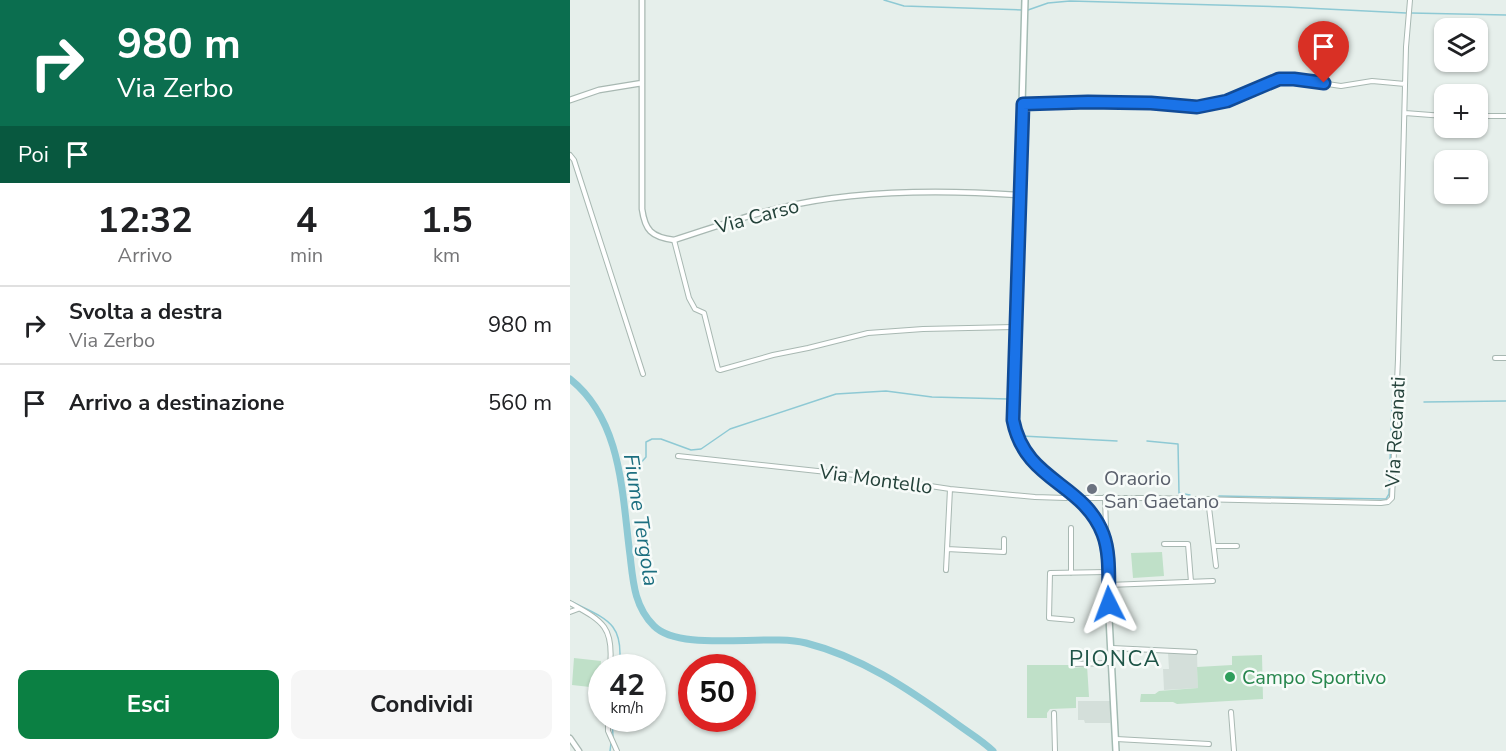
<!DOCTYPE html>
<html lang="it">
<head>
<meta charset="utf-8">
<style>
	body { margin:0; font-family:"Nunito Sans",sans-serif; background:#f6f6f6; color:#202124; height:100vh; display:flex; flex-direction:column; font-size:22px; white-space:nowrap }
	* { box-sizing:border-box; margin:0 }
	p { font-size:20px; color:#757577 }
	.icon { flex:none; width:33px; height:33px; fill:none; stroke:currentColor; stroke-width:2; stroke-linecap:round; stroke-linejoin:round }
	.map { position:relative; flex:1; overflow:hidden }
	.sheet { display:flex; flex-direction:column; background:#fff; width:570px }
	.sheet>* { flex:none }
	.top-card { background:#0b6e4f; color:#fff; overflow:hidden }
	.controls { position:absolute; left:864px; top:18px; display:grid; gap:12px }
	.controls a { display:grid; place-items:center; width:54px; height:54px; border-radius:12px; background:#fff; box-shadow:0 2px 4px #0004; font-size:30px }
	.speed { position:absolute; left:18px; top:654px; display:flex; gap:12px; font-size:30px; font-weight:700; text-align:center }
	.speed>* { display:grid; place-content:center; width:78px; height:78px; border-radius:50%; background:#fff; box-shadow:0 2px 4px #0004; line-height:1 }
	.speed small { font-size:15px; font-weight:400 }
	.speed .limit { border:9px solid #d22; background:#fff; color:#111 }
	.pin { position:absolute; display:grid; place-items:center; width:51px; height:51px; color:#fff; margin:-62px -26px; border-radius:50% 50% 50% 0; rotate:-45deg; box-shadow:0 0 6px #0007 }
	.pin .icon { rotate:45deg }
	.me { position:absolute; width:66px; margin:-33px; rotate:357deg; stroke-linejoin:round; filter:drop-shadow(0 0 4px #0008) }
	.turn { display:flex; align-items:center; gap:21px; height:126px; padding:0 18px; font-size:27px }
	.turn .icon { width:78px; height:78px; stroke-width:2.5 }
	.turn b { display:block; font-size:42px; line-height:51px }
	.then { display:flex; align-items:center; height:57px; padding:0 18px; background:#0003; gap:12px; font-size:22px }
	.eta { display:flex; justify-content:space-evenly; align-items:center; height:102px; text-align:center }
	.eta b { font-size:36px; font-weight:700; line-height:42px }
	.action { display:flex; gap:12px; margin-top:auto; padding:12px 18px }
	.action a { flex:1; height:69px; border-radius:12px; background:#0b8043; color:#fff; font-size:24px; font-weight:700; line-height:69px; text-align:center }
	.action a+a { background:#f6f6f6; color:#202124 }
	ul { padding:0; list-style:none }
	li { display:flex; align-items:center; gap:18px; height:78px; padding:0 18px; border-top:2px solid #e0e0e0 }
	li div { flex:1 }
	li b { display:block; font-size:22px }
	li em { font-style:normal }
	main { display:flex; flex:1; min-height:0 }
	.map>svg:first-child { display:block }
</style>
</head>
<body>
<main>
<section class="sheet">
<div class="top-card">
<div class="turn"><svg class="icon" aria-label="right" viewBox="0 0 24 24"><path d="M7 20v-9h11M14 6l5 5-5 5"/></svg><div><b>980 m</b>Via Zerbo</div></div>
<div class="then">Poi<svg class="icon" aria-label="arrive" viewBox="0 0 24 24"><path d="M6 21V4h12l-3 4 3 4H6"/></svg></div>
</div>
<div class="eta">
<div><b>12:32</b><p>Arrivo</p></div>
<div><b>4</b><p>min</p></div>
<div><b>1.5</b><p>km</p></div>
</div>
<ul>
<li><svg class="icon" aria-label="right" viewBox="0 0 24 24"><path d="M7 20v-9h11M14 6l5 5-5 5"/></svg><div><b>Svolta a destra</b><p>Via Zerbo</p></div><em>980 m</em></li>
<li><svg class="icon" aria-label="arrive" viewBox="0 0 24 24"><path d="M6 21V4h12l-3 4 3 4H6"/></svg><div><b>Arrivo a destinazione</b></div><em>560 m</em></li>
</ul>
<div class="action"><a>Esci</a><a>Condividi</a></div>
</section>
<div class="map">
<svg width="936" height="751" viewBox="0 0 936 751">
	<rect width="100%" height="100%" fill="#e6efeb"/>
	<path fill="#d4dfda" d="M 598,653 L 627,654 L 628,688 L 594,690 L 593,669 L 599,669 Z
		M 508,701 L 540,701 L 540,723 L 515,723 L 514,720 L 508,720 Z"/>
	<path fill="#bfe0c8" d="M 592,552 L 594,576 L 563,578 L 561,553 Z
		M 692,655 L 693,699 L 607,704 L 603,702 L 570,702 L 571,694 L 585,694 L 589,691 L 628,688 L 627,667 L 662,665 L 662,656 Z
		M 4,658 L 31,661 L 29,688 L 2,685 Z
		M 457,665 L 501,665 L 501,668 L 513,667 L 513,665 L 517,665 L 519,697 L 506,697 L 506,708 L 480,709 L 477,713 L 477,718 L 457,718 Z"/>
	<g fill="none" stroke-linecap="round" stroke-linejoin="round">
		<path stroke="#8ec9d4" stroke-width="1.5" d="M 314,0 L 334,6 L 452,10
			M 458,10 L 478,3 L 500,1 L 716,7 L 836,13
			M 841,13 L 936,15
			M 854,402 L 936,401
			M 452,436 L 547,441
			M 577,441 L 608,444 L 609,493 L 620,495
			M 60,475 L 76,457 L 76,442 L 82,439 L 91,439 L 121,450 L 131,449 L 160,429 L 266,394 L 316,391 L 362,397 L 438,399 L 439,418 L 442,435
			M 51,479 L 53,478
			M 649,496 L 816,499 L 819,494 L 822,401 L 824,401
			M 0,601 C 36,619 55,622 49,668
			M 42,718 L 43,737
			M 40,751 L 41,743"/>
		<path stroke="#8ec9d4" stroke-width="7" d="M 0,379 C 52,420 52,494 60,555 C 63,581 64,606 84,626 C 111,653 198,633 236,643 C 291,657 337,688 383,721 C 396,731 412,740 423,751"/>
		<defs>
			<path id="minor" d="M 453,104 L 518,102 L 581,103 L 627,107 L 649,103 L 698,82 L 716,78 L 771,86 L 802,81 L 835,84
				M 835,113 L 874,116
				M 908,116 L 936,116
				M 0,155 L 4,160 L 73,374
				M 104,240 L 119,298 L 125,309 L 134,313 L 148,369 L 150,370 L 203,355 L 238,348 L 298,333 L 353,329 L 444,327
				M 925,358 L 936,358
				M 108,456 L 294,476 L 380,489 L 465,497 L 496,498 L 503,495
				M 638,499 L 646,566
				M 509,500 L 515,498 L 580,498 L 811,503 L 818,502 L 822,498 L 828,359 L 836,47 L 840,0
				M 501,528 L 501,573
				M 532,533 L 536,529 L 535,497
				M 594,544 L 618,544 L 621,582
				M 645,546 L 667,546
				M 377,549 L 434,552 L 434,539
				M 376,570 L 380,489
				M 538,585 L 643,581
				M 0,603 C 32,621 44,626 40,666
				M 0,612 L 8,609
				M 502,620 L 479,618 L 480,573 L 537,572
				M 542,648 L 625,652
				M 503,664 L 541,663
				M 661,712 L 664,751
				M 484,713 L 485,751
				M 38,718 L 38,731 L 47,751
				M 546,739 L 639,744"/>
			<path id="tertiary" d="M 72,0 L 72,209 C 75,230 81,237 104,240 C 139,229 174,216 210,208 C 283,190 373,190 448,195
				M 0,100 L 29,90 L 72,83
				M 0,738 L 9,751"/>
			<path id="secondary" d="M 455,0 L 443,420 C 455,481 517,485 535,541 L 546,751"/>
		</defs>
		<use href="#minor" stroke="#a8b8b2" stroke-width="6"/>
		<use href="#tertiary" stroke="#a8b8b2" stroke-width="7"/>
		<use href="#secondary" stroke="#a4bbb3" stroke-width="8"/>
		<use href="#minor" stroke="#fff" stroke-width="4"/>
		<use href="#tertiary" stroke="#fff" stroke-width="4.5"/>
		<use href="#secondary" stroke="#fff" stroke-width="5"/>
	</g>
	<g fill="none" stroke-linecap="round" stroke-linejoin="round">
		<defs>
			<path id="route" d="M 539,604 C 538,582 541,555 533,534 C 513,482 455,482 443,420 L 453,104 L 518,102 L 581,103 L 627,107 L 657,101 L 709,79 L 724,79 L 754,83"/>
		</defs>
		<use href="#route" stroke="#114b97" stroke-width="15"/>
		<use href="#route" stroke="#1a73e8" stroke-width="10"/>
	</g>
	<circle fill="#6b7280" stroke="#f7fbf9" stroke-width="2" cx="522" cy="489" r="6"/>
	<circle fill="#2e9e5b" stroke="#f7fbf9" stroke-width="2" cx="660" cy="677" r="6"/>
	<g text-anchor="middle" stroke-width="5" stroke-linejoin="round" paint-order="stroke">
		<g font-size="20" fill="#24423a" stroke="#f7fbf9">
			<text transform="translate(187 216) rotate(-15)" y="7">Via Carso</text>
			<text transform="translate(825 432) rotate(-87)" y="7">Via Recanati</text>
			<text transform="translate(306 479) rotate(8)" y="7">Via Montello</text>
		</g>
		<g font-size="20" fill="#5b616d" stroke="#f7fbf9" text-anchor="start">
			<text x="534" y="485">Oraorio<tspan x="534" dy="23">San Gaetano</tspan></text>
		</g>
		<g font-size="20" fill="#27864d" stroke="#f7fbf9" text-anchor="start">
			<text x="672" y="684">Campo Sportivo</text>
		</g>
		<g font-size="21" font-style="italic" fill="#1c6f80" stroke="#f7fbf9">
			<text transform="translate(71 520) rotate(81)" y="7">Fiume Tergola</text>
		</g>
		<g font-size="22" letter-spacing="1.5" fill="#1f5548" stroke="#f7fbf9">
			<text x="545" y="666">PIONCA</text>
		</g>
	</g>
</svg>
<div class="controls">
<a><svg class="icon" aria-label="layers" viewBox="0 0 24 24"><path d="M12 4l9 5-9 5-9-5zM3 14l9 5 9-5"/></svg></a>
<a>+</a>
<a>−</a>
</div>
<div class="speed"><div>42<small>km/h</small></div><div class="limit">50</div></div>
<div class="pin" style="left:754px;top:83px;background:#d93025"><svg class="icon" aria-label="arrive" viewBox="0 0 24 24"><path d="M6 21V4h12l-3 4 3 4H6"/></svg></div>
<svg class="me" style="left:539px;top:604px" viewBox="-20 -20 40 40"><path d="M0-17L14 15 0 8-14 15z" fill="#1a73e8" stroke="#fff" stroke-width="4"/></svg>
</div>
</main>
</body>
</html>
